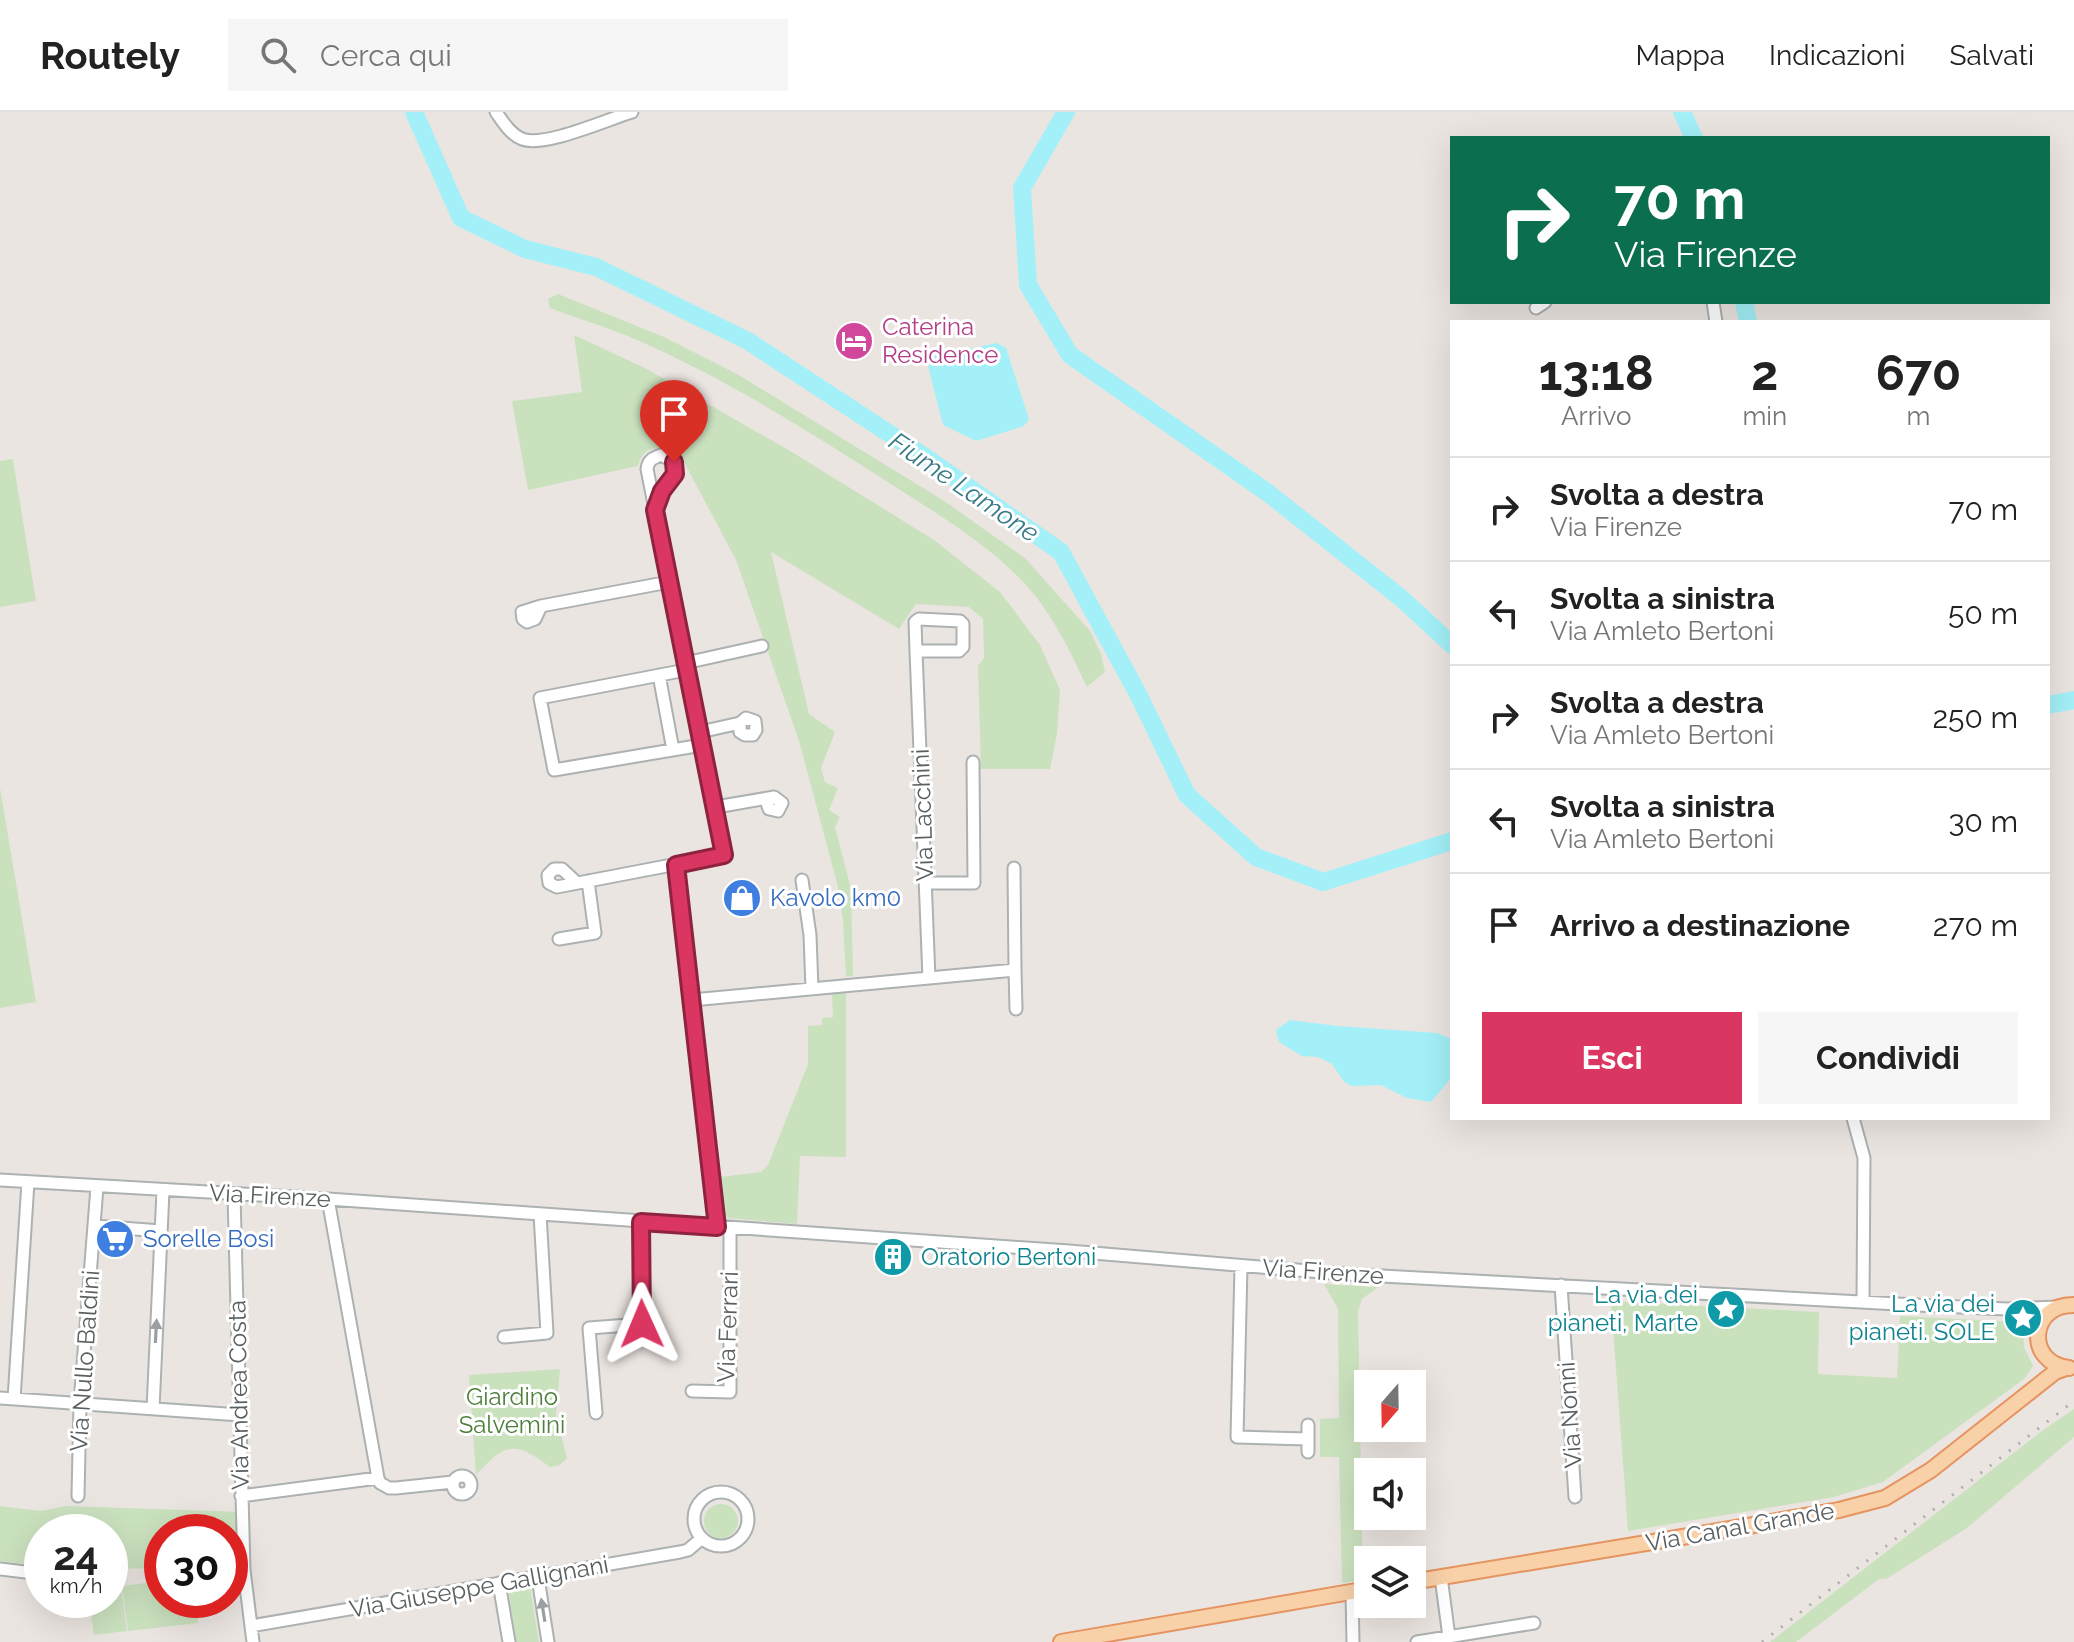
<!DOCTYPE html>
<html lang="it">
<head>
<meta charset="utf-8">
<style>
	body { margin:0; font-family:Raleway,sans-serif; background:#f6f6f6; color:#222; height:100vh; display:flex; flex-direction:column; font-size:30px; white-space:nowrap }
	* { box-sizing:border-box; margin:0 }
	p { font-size:26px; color:#767676 }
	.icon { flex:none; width:44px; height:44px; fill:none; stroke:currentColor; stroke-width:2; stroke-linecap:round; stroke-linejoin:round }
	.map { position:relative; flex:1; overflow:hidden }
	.drawer { position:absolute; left:1450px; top:208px; width:600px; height:800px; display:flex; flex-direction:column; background:#fff; border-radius:0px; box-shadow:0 8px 32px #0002 }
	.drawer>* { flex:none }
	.banner { position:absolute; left:1450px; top:24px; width:600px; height:168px; border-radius:0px; box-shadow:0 8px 32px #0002; background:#0b6e4f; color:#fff; overflow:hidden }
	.needle { width:52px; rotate:200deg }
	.tools { position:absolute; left:1354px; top:1258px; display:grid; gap:16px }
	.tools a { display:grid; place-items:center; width:72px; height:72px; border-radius:0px; background:#fff; box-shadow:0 8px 32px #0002; font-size:40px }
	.speed { position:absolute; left:24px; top:1402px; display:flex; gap:16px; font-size:40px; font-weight:700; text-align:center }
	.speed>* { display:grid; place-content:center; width:104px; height:104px; border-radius:50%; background:#fff; box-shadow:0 8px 32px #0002; line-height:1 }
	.speed small { font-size:20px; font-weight:400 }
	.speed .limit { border:12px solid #d22; background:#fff; color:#111 }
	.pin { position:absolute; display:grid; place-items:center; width:68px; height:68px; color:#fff; margin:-82px -34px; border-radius:50% 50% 50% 0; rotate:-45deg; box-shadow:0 0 8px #0007 }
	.pin .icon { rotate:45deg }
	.me { position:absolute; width:88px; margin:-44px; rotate:359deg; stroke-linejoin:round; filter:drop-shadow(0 0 6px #0008) }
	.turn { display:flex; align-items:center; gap:28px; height:168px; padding:0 32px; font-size:36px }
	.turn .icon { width:104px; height:104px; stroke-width:2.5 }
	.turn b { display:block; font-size:56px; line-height:68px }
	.eta { display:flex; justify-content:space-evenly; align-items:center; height:136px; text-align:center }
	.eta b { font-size:48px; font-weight:700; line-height:56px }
	.button { display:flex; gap:16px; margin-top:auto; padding:16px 32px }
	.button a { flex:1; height:92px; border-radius:0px; background:#db3661; color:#fff; font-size:32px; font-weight:700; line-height:92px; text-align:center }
	.button a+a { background:#f6f6f6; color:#222 }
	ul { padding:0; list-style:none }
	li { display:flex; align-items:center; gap:24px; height:104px; padding:0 32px; border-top:2px solid #e0e0e0 }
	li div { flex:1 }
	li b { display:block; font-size:30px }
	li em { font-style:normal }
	header { display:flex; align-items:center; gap:48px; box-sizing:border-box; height:112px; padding:0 40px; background:#fff; border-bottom:2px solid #e0e0e0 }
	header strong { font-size:38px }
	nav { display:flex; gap:44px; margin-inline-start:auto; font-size:28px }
	.search { width:560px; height:72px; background:#f6f6f6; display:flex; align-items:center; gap:20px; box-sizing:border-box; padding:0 28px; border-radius:0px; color:#767676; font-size:30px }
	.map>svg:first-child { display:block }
</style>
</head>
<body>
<header>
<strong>Routely</strong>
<div class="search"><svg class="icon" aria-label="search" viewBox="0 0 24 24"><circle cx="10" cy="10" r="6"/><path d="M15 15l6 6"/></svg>Cerca qui</div>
<nav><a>Mappa</a><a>Indicazioni</a><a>Salvati</a></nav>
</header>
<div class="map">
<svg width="2074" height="1530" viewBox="0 0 2074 1530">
	<rect width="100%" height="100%" fill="#ebe5e1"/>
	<path fill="#cae1be" d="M 558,182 L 664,225 L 737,262 L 946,390 L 985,418 L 1025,446 L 1090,519 L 1101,542 L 1105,560 L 1087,575 C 1070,539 1052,501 1025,472 C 988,432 939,403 894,374 C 810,320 722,264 630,225 C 604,214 576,206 550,196 L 548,187 Z
		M 574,223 L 645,256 L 792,340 L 934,428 L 1000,480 L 1040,533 L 1060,578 L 1057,622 L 1050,657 L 981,657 L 978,554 L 984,546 L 983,507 L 969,495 L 916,492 L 899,517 L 771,440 L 809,602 L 835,620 L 821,656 L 825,670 L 838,676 L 829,698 L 840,705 L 835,715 L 851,777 L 853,864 L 846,865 L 843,808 L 837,771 L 799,629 L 736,448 L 684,350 C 670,335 644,327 638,354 L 528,378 L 512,289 L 582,280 Z
		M 13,347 L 36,489 L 0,495 L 0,349 Z
		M 0,676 L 36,890 L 0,896 Z
		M 846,880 L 846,1045 L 800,1044 L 797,1112 L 728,1106 L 722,1100 L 720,1065 L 761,1060 L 768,1053 L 808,952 L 808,914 L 822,913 L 822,906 L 833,905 L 832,881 Z
		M 1324,1172 L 1378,1175 L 1362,1187 L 1358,1199 L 1363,1468 L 1342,1471 L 1339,1345 L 1320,1345 L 1320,1307 L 1339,1306 L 1338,1197 Z
		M 1611,1189 L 1819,1200 L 1818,1262 L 1897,1266 L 1900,1204 L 2017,1210 L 2023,1214 L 2024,1235 L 2033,1254 L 2024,1267 L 1883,1370 L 1834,1385 L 1628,1419 Z
		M 560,1257 L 556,1303 L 567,1346 L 560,1353 L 550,1355 C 515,1329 506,1330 476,1363 L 469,1263 Z
		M 2074,1297 L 2074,1325 L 1967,1416 L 1886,1467 L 1879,1467 L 1796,1530 L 1770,1530 L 2042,1319 Z
		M704 1409a17 17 0 1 1 34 0a17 17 0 1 1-34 0Z
		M 0,1394 L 41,1399 L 66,1394 L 242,1400 L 244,1458 L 230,1458 L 230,1420 L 162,1420 L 162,1457 L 110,1456 L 110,1420 L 42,1420 L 42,1454 L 0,1449 Z
		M 110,1462 L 119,1462 L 127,1519 L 94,1523 L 89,1488 L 110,1488 Z
		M 162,1469 L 162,1488 L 196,1488 L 198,1511 L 128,1519 L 122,1474 Z
		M 530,1474 L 539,1530 L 516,1530 L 508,1477 Z"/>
	<path fill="#a3f0f8" d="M 997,231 L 1006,236 L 1029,307 L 1024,314 L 976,329 L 943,313 L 927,250 L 930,245 Z
		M 1290,908 L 1338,914 L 1437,921 L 1452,927 L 1452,965 L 1431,990 L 1407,986 L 1381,973 L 1352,974 L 1344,970 L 1332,952 L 1318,945 L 1302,944 L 1279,930 L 1276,918 Z"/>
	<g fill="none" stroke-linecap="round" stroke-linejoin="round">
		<path stroke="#a3f0f8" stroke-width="18" d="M 414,0 L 461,106 L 525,137 L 596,155 L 748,229 L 922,343 L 1061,440 L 1138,582 L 1187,683 L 1256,745 L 1323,770 L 1452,729
			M 1066,0 L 1022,76 L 1028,173 L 1070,243 L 1268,381 L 1401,486 L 1452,533
			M 1682,0 L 1694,26
			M 1744,190 L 1748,210
			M 2048,593 L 2074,588"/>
		<defs>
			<path id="minor" d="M 496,0 C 503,10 510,22 522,27 C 544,36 608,7 632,0
				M 1713,190 L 1716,210
				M 1536,196 L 1545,190
				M 541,494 L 535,507 L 527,510 L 523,507 L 522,500 L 541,494 L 669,470
				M 685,551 L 762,534
				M 686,558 L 540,586 L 554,658 L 702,633
				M 659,563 L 673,638
				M 700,620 L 740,611 L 746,606 L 755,609 L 756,618 L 753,623 L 745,623 L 740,620 L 740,611
				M 716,695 L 774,685 L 782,691 L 778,699 L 769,697 L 767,691 L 770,686
				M 676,753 L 717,1115
				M 1014,756 L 1015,858
				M 802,768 L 810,823 L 812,877
				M 577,771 L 562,757 L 554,757 L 548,763 L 549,771 L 557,775 L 724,743 L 647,357 C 648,348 653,346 661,343 L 674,350 L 675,362 L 662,379 L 655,398
				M 925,771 L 974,771 L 973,650
				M 559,827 L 595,821 L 588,769
				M 929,866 L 1015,858 L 1016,897
				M 692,888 L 929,866 L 916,539 L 915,510 L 919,507 L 960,509 L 963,512 L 963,535 L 959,539 L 916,539
				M 1853,1006 L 1864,1046 L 1863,1189
				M 0,1068 L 328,1087 L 1069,1139 L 1345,1162 L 1916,1193 L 2007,1197 L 2057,1195
				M 234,1083 L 244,1458 L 253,1530
				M 95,1114 L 161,1119
				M 1241,1154 L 1237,1325 L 1308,1327 L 1308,1313
				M 1561,1173 L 1575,1385
				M 504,1225 L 547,1221 L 540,1102
				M 692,1279 L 730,1280 L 730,1116
				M 0,1286 L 240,1303
				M 14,1287 L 28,1070
				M 153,1297 L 163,1079
				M 596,1301 L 589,1216 L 642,1212 L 641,1110
				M 1308,1327 L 1308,1340
				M453 1373a9 9 0 1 1 18 0a9 9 0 1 1-18 0Z
				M 378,1366 L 380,1371 L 389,1376 L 396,1376 L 453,1370
				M694 1407a27 27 0 1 1 54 0a27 27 0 1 1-54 0Z
				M 78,1384 L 80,1291 L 97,1075
				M 241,1384 L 378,1366 L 328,1087
				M 0,1457 L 42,1462
				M 1441,1465 L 1449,1525
				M 538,1466 L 548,1530
				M 499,1471 L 509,1530
				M 1352,1480 L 1353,1530
				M 251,1514 L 680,1440 L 688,1438 L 702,1426
				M 1417,1530 L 1534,1511"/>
			<path id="major" d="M 2069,1256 C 2025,1251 2029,1192 2074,1193
				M 1412,1470 L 1748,1414 L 1839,1398 L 1885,1386 L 1931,1358 L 2055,1260 L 2066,1256
				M 1061,1530 L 1368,1477"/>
		</defs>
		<use href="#minor" stroke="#acb1b2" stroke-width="15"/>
		<use href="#major" stroke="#e6935f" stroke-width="18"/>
		<use href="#minor" stroke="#fff" stroke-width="11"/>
		<use href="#major" stroke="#f8d1a8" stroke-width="14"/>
		<path stroke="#adaeae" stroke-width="3" stroke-dasharray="2 10" stroke-linecap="butt" d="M 1762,1530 L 2074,1289"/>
	</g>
	<defs><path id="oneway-solid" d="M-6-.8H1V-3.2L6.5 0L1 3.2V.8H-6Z" transform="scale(2)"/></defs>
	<g fill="#9b9fa0">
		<use href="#oneway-solid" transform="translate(156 1219) rotate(-87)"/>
		<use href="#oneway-solid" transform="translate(543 1498) rotate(-99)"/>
	</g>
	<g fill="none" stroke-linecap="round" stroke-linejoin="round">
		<defs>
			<path id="route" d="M 642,1212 L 641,1110 L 717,1115 L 676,753 L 724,743 L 655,398 L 662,379 L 675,362 L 674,350"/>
		</defs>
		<use href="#route" stroke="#8e233f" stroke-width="20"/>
		<use href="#route" stroke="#db3661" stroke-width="14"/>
	</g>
	<defs>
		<symbol id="hotel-disc" viewBox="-11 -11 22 22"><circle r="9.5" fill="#d1479c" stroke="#fff"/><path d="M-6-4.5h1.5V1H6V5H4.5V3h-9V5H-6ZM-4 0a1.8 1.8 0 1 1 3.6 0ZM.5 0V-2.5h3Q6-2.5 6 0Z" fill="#fff"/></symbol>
		<symbol id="shop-disc" viewBox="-11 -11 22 22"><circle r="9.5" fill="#3f7fe0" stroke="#fff"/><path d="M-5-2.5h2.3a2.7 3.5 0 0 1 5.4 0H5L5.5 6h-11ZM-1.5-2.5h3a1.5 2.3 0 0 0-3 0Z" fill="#fff"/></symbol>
		<symbol id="supermarket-disc" viewBox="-11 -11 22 22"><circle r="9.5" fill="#3f7fe0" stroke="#fff"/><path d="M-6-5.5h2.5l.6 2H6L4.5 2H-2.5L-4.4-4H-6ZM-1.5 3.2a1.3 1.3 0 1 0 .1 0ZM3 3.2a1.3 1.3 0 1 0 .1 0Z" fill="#fff"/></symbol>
		<symbol id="building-disc" viewBox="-11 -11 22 22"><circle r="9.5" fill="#0f9aa8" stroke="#fff"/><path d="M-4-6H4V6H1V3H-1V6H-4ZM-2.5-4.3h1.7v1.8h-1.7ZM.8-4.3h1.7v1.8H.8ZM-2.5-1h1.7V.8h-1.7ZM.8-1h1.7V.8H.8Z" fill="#fff"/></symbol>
		<symbol id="sight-disc" viewBox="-11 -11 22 22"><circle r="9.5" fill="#0f9aa8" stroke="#fff"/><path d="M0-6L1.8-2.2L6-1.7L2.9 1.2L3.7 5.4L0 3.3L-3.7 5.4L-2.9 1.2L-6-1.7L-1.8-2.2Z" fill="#fff"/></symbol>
	</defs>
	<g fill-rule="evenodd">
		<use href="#hotel-disc" x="832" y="207" width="44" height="44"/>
		<use href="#shop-disc" x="720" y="764" width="44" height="44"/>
		<use href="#supermarket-disc" x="93" y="1105" width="44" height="44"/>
		<use href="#building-disc" x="871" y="1123" width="44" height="44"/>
		<use href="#sight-disc" x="1704" y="1175" width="44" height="44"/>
		<use href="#sight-disc" x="2001" y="1184" width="44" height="44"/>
	</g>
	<g text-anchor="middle" stroke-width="6" stroke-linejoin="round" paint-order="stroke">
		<g font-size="24" fill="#b23c85" stroke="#fff" text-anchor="start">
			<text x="882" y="223">Caterina<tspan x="882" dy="28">Residence</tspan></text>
		</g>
		<g font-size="24" fill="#595f60" stroke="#fff">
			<text transform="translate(923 703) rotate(-92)" y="8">Via Lacchini</text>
			<text transform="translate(270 1084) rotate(3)" y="8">Via Firenze</text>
			<text transform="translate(1323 1160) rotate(4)" y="8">Via Firenze</text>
			<text transform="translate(728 1215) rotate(-88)" y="8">Via Ferrari</text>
			<text transform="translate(85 1249) rotate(-86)" y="8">Via Nullo Baldini</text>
			<text transform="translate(239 1283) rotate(-91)" y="8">Via Andrea Costa</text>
			<text transform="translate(1570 1303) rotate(-94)" y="8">Via Nonni</text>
			<text transform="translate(1740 1415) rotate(-10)" y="8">Via Canal Grande</text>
			<text transform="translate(479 1475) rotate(-10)" y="8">Via Giuseppe Gallignani</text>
		</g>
		<g font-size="24" fill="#366cbe" stroke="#fff" text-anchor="start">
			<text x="770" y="794">Kavolo km0</text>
			<text x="143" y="1135">Sorelle Bosi</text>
		</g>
		<g font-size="24" fill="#0d838f" stroke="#fff" text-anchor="end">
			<text x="921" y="1153" text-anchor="start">Oratorio Bertoni</text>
			<text x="1698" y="1191">La via dei<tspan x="1698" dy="28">pianeti, Marte</tspan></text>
			<text x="1995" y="1200">La via dei<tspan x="1995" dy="28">pianeti. SOLE</tspan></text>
		</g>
		<g font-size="24" fill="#4e7f3a" stroke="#fff">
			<text x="512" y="1293">Giardino<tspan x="512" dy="28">Salvemini</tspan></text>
		</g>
		<g font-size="26" font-style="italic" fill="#387987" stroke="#fff">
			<text transform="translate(964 375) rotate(34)" y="9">Fiume Lamone</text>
		</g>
	</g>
</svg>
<div class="tools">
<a><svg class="needle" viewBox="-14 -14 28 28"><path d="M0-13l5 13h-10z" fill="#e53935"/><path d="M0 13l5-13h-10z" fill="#767676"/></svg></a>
<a><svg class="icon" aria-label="sound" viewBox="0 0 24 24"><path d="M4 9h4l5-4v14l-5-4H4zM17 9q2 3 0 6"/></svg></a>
<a><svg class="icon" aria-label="layers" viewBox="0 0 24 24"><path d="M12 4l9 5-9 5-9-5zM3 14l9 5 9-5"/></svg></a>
</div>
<div class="speed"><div>24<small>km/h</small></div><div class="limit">30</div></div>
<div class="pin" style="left:674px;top:350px;background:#d93025"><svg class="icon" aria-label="arrive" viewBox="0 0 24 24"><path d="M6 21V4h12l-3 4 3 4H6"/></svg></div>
<svg class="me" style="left:642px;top:1212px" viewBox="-20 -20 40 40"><path d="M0-17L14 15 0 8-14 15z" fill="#db3661" stroke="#fff" stroke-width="4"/></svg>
<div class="banner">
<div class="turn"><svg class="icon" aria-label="right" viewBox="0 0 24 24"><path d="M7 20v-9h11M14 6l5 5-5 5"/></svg><div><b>70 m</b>Via Firenze</div></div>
</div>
<section class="drawer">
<div class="eta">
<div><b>13:18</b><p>Arrivo</p></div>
<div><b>2</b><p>min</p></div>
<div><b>670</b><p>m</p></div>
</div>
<ul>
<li><svg class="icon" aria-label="right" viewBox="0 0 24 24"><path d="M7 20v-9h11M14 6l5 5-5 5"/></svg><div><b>Svolta a destra</b><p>Via Firenze</p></div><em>70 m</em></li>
<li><svg class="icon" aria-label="left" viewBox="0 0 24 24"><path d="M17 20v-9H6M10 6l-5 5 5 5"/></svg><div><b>Svolta a sinistra</b><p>Via Amleto Bertoni</p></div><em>50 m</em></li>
<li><svg class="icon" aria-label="right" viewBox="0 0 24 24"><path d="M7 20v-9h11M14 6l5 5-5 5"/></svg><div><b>Svolta a destra</b><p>Via Amleto Bertoni</p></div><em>250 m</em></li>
<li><svg class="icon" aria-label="left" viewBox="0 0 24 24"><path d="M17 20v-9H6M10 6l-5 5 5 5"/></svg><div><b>Svolta a sinistra</b><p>Via Amleto Bertoni</p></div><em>30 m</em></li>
<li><svg class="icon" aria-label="arrive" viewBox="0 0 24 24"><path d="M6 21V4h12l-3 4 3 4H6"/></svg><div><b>Arrivo a destinazione</b></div><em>270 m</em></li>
</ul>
<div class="button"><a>Esci</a><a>Condividi</a></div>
</section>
</div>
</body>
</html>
